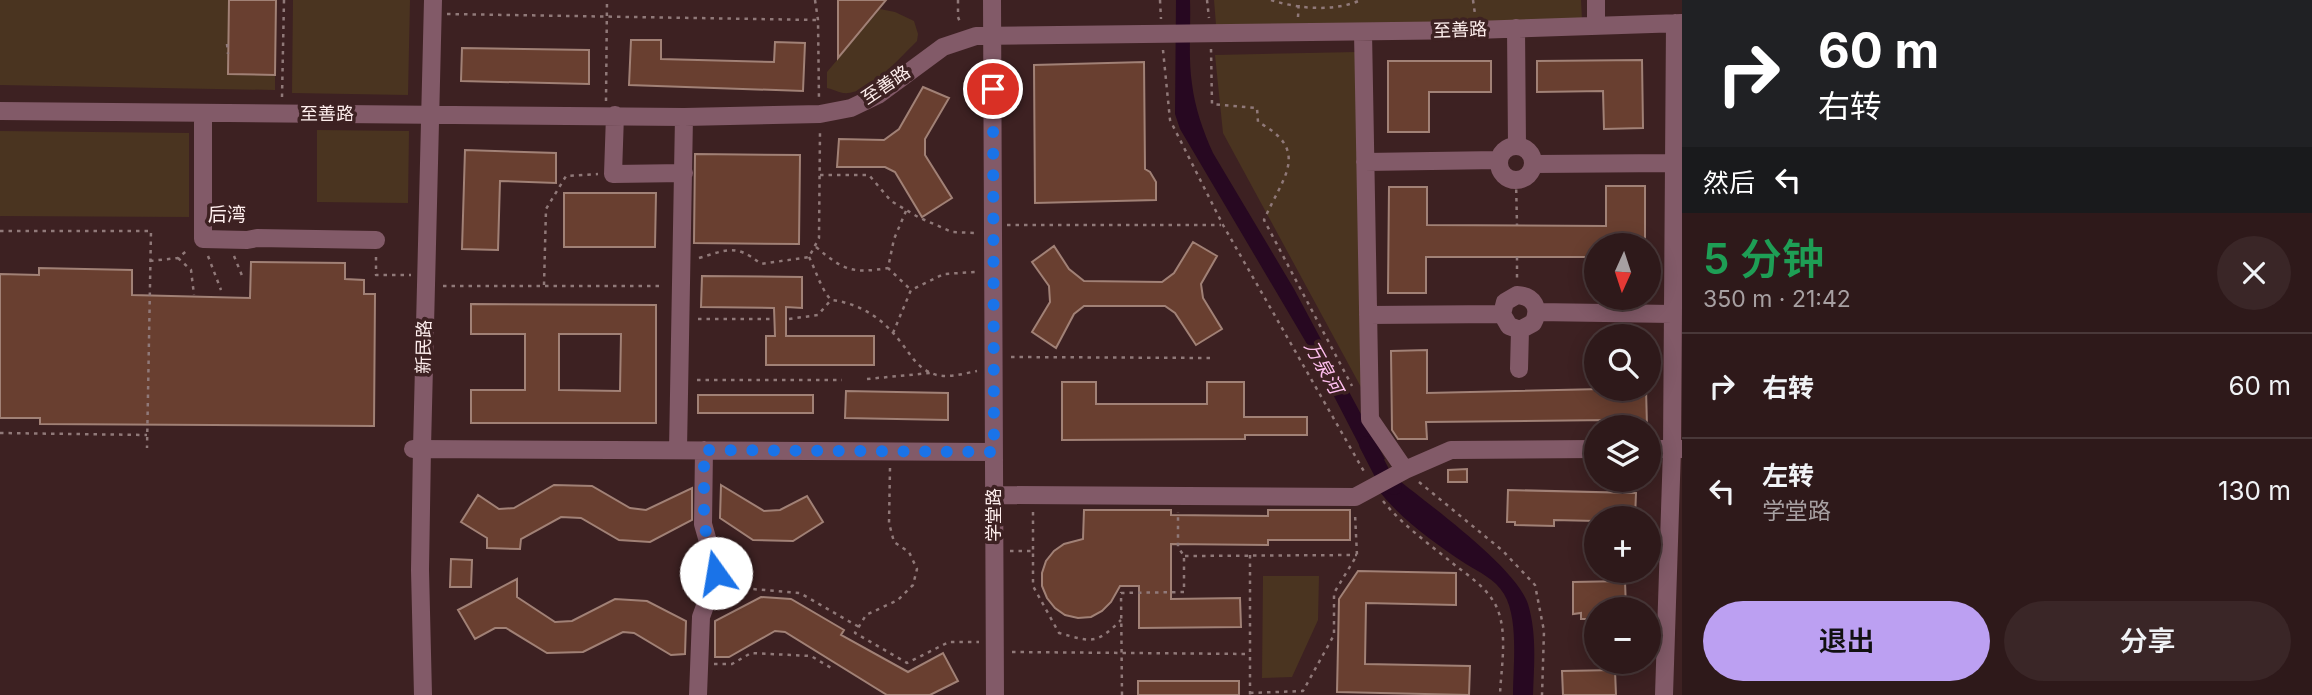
<!DOCTYPE html>
<html lang="zh">
<head>
<meta charset="utf-8">
<style>
	body { margin:0; font-family:Inter,"Noto Sans SC",sans-serif; background:#3a2627; color:#f1f3f6; height:100vh; display:flex; flex-direction:column; font-size:26px; white-space:nowrap }
	* { box-sizing:border-box; margin:0 }
	p { font-size:23px; color:#a7a0a2 }
	.icon { flex:none; width:38px; height:38px; fill:none; stroke:currentColor; stroke-width:2; stroke-linecap:round; stroke-linejoin:round }
	.map { position:relative; flex:1; overflow:hidden }
	.panel { display:flex; flex-direction:column; background:#2e191a; width:630px }
	.panel>* { flex:none }
	.guide { background:#202124; color:#fff; overflow:hidden }
	.needle { width:46px; rotate:183deg }
	.fabs { position:absolute; left:1584px; top:233px; display:grid; gap:14px }
	.fabs a { display:grid; place-items:center; width:77px; height:77px; border-radius:50%; background:#2e191a; box-shadow:0 4px 18px #0003,0 0 0 2px #493839; font-size:35px }
	.pin { position:absolute; display:grid; place-items:center; width:60px; height:60px; color:#fff; margin:-30px; border:4px solid #fff; border-radius:50%; box-shadow:0 2px 7px #0007 }
	.me { position:absolute; width:77px; margin:-38px; rotate:347deg; stroke-linejoin:round; filter:drop-shadow(0 0 5px #0008) }
	.turn { display:flex; align-items:center; gap:24px; height:147px; padding:0 21px; font-size:32px }
	.turn .icon { width:91px; height:91px; stroke-width:2.5 }
	.turn b { display:block; font-size:49px; line-height:60px }
	.then { display:flex; align-items:center; height:66px; padding:0 21px; background:#0003; gap:14px; font-size:26px }
	.round { display:grid; place-items:center; flex:none; width:74px; height:74px; border-radius:37px; background:#3a2627 }
	.overview { display:flex; align-items:center; justify-content:space-between; height:119px; padding:0 21px }
	h1 { font-size:42px; font-weight:600; line-height:52px; color:#1e9e55 }
	.action { display:flex; gap:14px; margin-top:auto; padding:14px 21px }
	.action a { flex:1; height:80px; border-radius:42px; background:#bca0f2; color:#111; font-size:28px; font-weight:600; line-height:80px; text-align:center }
	.action a+a { background:#3a2627; color:#f1f3f6 }
	ul { padding:0; list-style:none }
	li { display:flex; align-items:center; gap:21px; height:105px; padding:0 21px; border-top:2px solid #493839 }
	li div { flex:1 }
	li b { display:block; font-size:26px }
	li em { font-style:normal }
	main { display:flex; flex:1; min-height:0 }
	.map>svg:first-child { display:block }
</style>
</head>
<body>
<main>
<div class="map">
<svg width="1682" height="695" viewBox="0 0 1682 695">
	<rect width="100%" height="100%" fill="#3d2122"/>
	<path fill="#4a3420" d="M 0,0 L 229,0 L 228,74 L 275,75 L 275,90 L 0,85 Z
		M 293,0 L 410,0 L 408,95 L 292,93 Z
		M 1214,0 L 1581,0 L 1582,20 L 1216,25 Z
		M 880,9 L 895,12 L 914,21 L 918,34 L 917,41 C 900,57 868,96 843,93 C 838,92 832,89 827,88 L 827,72 Z
		M 1357,52 L 1362,389 L 1223,133 L 1215,55 Z
		M 317,130 L 409,131 L 408,203 L 317,202 Z
		M 0,131 L 189,133 L 189,217 L 0,216 Z
		M 1263,576 L 1319,576 L 1318,620 L 1292,677 L 1262,678 Z"/>
	<path fill="#270821" d="M 1176,0 L 1190,0 C 1191,28 1188,57 1192,84 C 1195,108 1203,131 1213,153 L 1294,289 L 1385,459 L 1372,465 L 1369,464 L 1307,344 L 1180,129 L 1175,114 Z
		M 1396,478 C 1428,504 1516,567 1528,604 C 1537,634 1534,664 1533,695 L 1513,695 C 1513,666 1519,619 1504,594 C 1495,579 1479,572 1466,564 C 1433,542 1400,519 1376,487 Z"/>
	<g fill="none" stroke-linecap="round" stroke-linejoin="round">
		<path stroke="#270821" stroke-width="16" d="M 1367,444 L 1383,475 L 1394,487"/>
	</g>
	<path fill="#693f30" stroke="#a18176" stroke-width="2" fill-rule="evenodd" d="M 229,0 L 276,0 L 275,75 L 228,74 Z
		M 838,0 L 886,0 L 838,58 Z
		M 631,40 L 661,40 L 661,59 L 774,62 L 775,42 L 805,43 L 803,91 L 629,85 Z
		M 462,48 L 589,50 L 589,84 L 461,81 Z
		M 1642,60 L 1643,128 L 1604,129 L 1603,91 L 1537,92 L 1537,61 Z
		M 1388,61 L 1491,61 L 1491,92 L 1429,92 L 1429,132 L 1388,132 Z
		M 1144,62 L 1145,169 L 1150,172 L 1156,182 L 1156,200 L 1035,203 L 1034,65 Z
		M 923,87 L 949,98 L 925,139 L 925,155 L 952,198 L 922,217 L 895,172 L 885,167 L 837,167 L 839,139 L 884,140 L 899,129 Z
		M 465,150 L 556,153 L 556,183 L 500,181 L 498,250 L 462,249 Z
		M 695,154 L 800,155 L 799,244 L 694,243 Z
		M 1606,186 L 1645,186 L 1645,245 L 1596,245 L 1596,257 L 1426,257 L 1426,293 L 1388,293 L 1389,187 L 1427,187 L 1427,225 L 1606,226 Z
		M 564,193 L 656,193 L 655,247 L 564,247 Z
		M 1193,242 L 1217,256 L 1201,284 L 1203,298 L 1222,329 L 1196,345 L 1175,313 L 1165,306 L 1084,306 L 1074,314 L 1056,348 L 1032,332 L 1050,302 L 1049,286 L 1032,262 L 1054,246 L 1069,269 L 1084,281 L 1162,282 L 1174,273 Z
		M 251,262 L 345,263 L 345,279 L 364,280 L 364,294 L 375,294 L 374,426 L 40,424 L 40,418 L 0,418 L 0,274 L 39,275 L 39,268 L 132,270 L 132,295 L 250,298 Z
		M 702,276 L 802,277 L 802,308 L 786,307 L 786,336 L 874,336 L 874,365 L 766,365 L 766,336 L 775,336 L 774,308 L 701,307 Z
		M 471,304 L 656,305 L 656,423 L 471,423 L 471,390 L 525,390 L 525,334 L 471,334 ZM 559,334 L 621,334 L 620,391 L 559,390 Z
		M 1427,350 L 1427,393 L 1646,388 L 1647,427 L 1609,427 L 1609,420 L 1426,422 L 1427,439 L 1398,439 L 1392,430 L 1391,351 Z
		M 1062,382 L 1096,382 L 1096,404 L 1207,404 L 1207,382 L 1244,382 L 1244,417 L 1307,417 L 1307,435 L 1245,435 L 1245,439 L 1062,440 Z
		M 846,391 L 948,393 L 948,420 L 845,418 Z
		M 698,395 L 813,395 L 813,413 L 698,413 Z
		M 1467,469 L 1467,482 L 1448,482 L 1448,470 Z
		M 554,485 L 592,486 L 630,508 L 646,510 L 692,488 L 692,520 L 650,542 L 619,540 L 581,518 L 561,517 L 521,539 L 520,549 L 487,548 L 487,538 L 461,522 L 478,495 L 499,509 L 514,508 Z
		M 721,485 L 764,511 L 780,510 L 807,496 L 823,522 L 793,541 L 753,540 L 720,518 Z
		M 1508,490 L 1636,493 L 1635,518 L 1596,518 L 1596,521 L 1554,520 L 1554,526 L 1515,525 L 1515,522 L 1507,522 Z
		M 1084,510 L 1171,510 L 1171,515 L 1268,516 L 1268,510 L 1350,510 L 1350,540 L 1268,540 L 1268,545 L 1171,544 L 1171,599 L 1240,598 L 1241,627 L 1139,628 L 1139,586 L 1120,586 L 1111,602 L 1102,611 L 1091,617 L 1078,618 L 1065,615 L 1055,608 L 1047,598 L 1042,586 L 1042,573 L 1046,561 L 1054,551 L 1064,544 L 1083,539 Z
		M 451,559 L 472,560 L 471,587 L 450,587 Z
		M 1358,571 L 1456,573 L 1456,605 L 1366,603 L 1365,664 L 1470,666 L 1469,695 L 1337,692 L 1339,599 Z
		M 517,579 L 517,597 L 555,622 L 572,621 L 615,599 L 647,601 L 686,621 L 685,654 L 671,655 L 634,633 L 623,632 L 583,652 L 547,653 L 506,628 L 495,628 L 475,639 L 458,610 Z
		M 1625,581 L 1626,609 L 1596,609 L 1596,619 L 1581,619 L 1581,613 L 1573,614 L 1573,582 Z
		M 761,597 L 791,599 L 844,630 L 841,635 L 908,672 L 943,653 L 958,681 L 930,695 L 887,695 L 785,632 L 775,631 L 729,657 L 715,657 L 715,621 Z
		M 1615,670 L 1616,695 L 1563,695 L 1562,671 Z
		M 1138,681 L 1239,681 L 1239,695 L 1138,695 Z"/>
	<g fill="none" stroke-linecap="round" stroke-linejoin="round">
		<path stroke="#907979" stroke-width="2.5" stroke-dasharray="3.5 5" stroke-linecap="butt" d="M 815,0 L 818,20 L 819,100
			M 958,0 L 958,17 L 961,25
			M 1160,0 L 1161,19
			M 1207,0 L 1209,18
			M 1271,0 C 1299,9 1334,12 1361,0
			M 1473,0 L 1475,14
			M 447,14 L 818,20
			M 1298,17 L 1299,0
			M 227,44 L 228,54
			M 1211,49 L 1212,104 L 1257,108 L 1258,122 C 1312,151 1282,178 1264,220 L 1352,386
			M 1163,50 L 1170,120 L 1223,225 L 1366,475
			M 282,97 L 284,0
			M 606,101 L 607,0
			M 820,175 L 869,175 L 891,201 L 918,217 L 952,232 L 976,233
			M 1516,181 L 1517,225
			M 906,211 L 894,239 L 888,268 L 911,290
			M 1007,225 L 1221,225
			M 0,231 L 151,231 L 147,448
			M 816,247 C 843,270 852,274 888,268
			M 208,256 L 221,290
			M 234,256 L 243,278
			M 376,257 L 376,275 L 411,275
			M 809,257 C 817,273 820,287 831,300 C 859,303 882,318 899,340 C 909,352 915,365 929,372 C 944,380 961,374 977,371
			M 1517,257 L 1517,281
			M 178,258 L 191,270 L 194,295
			M 699,258 C 727,250 735,243 761,264 L 809,257 L 819,238 L 820,131
			M 150,261 L 178,258 L 189,249
			M 544,285 L 546,209 L 566,176 L 598,174
			M 443,286 L 664,286
			M 698,319 L 770,319
			M 789,319 L 818,315 L 831,300
			M 893,333 L 911,290 L 944,274 L 976,272
			M 1011,357 L 1212,358
			M 867,379 L 930,373
			M 697,380 L 842,380
			M 0,433 L 147,435
			M 890,468 L 889,523 L 894,542 L 909,552 L 917,569 L 913,585 L 898,600 L 866,615 L 855,633 L 907,663 L 949,642 L 979,642
			M 1419,482 L 1503,551 L 1535,585 L 1544,631 L 1542,695
			M 1383,501 C 1403,526 1432,546 1456,566 C 1472,578 1489,590 1497,608 C 1508,634 1501,668 1500,695
			M 1033,512 L 1033,551
			M 1010,551 L 1033,551 L 1033,586 L 1059,633 C 1092,642 1096,645 1121,620
			M 1250,555 L 1250,695
			M 1185,556 L 1357,555
			M 730,579 L 752,589 L 800,593 L 859,627
			M 1012,652 L 1250,654
			M 714,664 L 732,664 L 751,653 L 811,656 L 833,669
			M 1250,693 L 1303,691 L 1334,635 L 1334,593 L 1357,555 L 1355,514
			M 1122,695 L 1121,593 L 1184,592 L 1184,556 L 1178,547 L 1178,512"/>
		<path stroke="#825a68" stroke-width="18" d="M 992,0 L 995,695
			M 1596,0 L 1596,26
			M 1516,28 L 1517,146
			M 1363,32 L 1370,419 L 1405,470
			M 0,111 L 684,117 L 820,114 L 851,108 L 878,95 L 943,47 L 976,36 L 1475,30 L 1682,23
			M 203,113 L 203,239 L 247,240 L 257,238 L 376,240
			M 615,115 L 613,174 L 684,173
			M1499 163a17 17 0 1 1 34 0a17 17 0 1 1-34 0Z
			M 1365,162 L 1498,160
			M 1533,164 L 1674,163
			M 1537,312 L 1673,314
			M 1368,315 L 1502,314
			M 1519,369 L 1520,330 L 1509,326 L 1502,314 L 1505,302 L 1517,295 C 1534,296 1541,309 1533,323 L 1520,330
			M 413,449 L 994,452
			M 1648,449 L 1682,449
			M 678,450 L 684,117
			M 994,495 L 1355,497 L 1405,470 L 1451,450 L 1596,449
			M 423,695 L 420,570 L 422,448 L 433,0
			M 698,695 L 701,617 L 717,573 L 703,524 L 704,450
			M 1664,695 L 1672,449 L 1675,23"/>
	</g>
	<g fill="none" stroke-linecap="round" stroke-linejoin="round">
		<path stroke="#1a73e8" stroke-width="12" stroke-dasharray="0 21.6" d="M 716,573 L 704,524 L 704,450 L 994,452 L 993,89"/>
	</g>
	<g text-anchor="middle" stroke-width="7" stroke-linejoin="round" paint-order="stroke">
		<g font-size="18" fill="#fdedec" stroke="#3d2122">
			<text transform="translate(1460 30) rotate(-2)" y="6">至善路</text>
			<text transform="translate(886 85) rotate(-34)" y="6">至善路</text>
			<text x="327" y="120">至善路</text>
			<text transform="translate(424 347) rotate(-89)" y="6">新民路</text>
			<text transform="translate(994 515) rotate(-90)" y="6">学堂路</text>
		</g>
		<g font-size="19" fill="#fdedec" stroke="#3d2122">
			<text x="227" y="221">后湾</text>
		</g>
		<g font-size="19" font-style="italic" fill="#ffbfef" stroke="#3d2122">
			<text transform="translate(1324 367) rotate(61)" y="7">万泉河</text>
		</g>
	</g>
</svg>
<div class="fabs">
<a><svg class="needle" viewBox="-14 -14 28 28"><path d="M0-13l5 13h-10z" fill="#e53935"/><path d="M0 13l5-13h-10z" fill="#a7a0a2"/></svg></a>
<a><svg class="icon" aria-label="search" viewBox="0 0 24 24"><circle cx="10" cy="10" r="6"/><path d="M15 15l6 6"/></svg></a>
<a><svg class="icon" aria-label="layers" viewBox="0 0 24 24"><path d="M12 4l9 5-9 5-9-5zM3 14l9 5 9-5"/></svg></a>
<a>+</a>
<a>−</a>
</div>
<div class="pin" style="left:993px;top:89px;background:#d93025"><svg class="icon" aria-label="arrive" viewBox="0 0 24 24"><path d="M6 21V4h12l-3 4 3 4H6"/></svg></div>
<svg class="me" style="left:716px;top:573px" viewBox="-20 -20 40 40"><circle r="19" fill="#fff"/><path d="M0-13L10 11 0 6-10 11z" fill="#1a73e8"/></svg>
</div>
<section class="panel">
<div class="guide">
<div class="turn"><svg class="icon" aria-label="right" viewBox="0 0 24 24"><path d="M7 20v-9h11M14 6l5 5-5 5"/></svg><div><b>60 m</b>右转</div></div>
<div class="then">然后<svg class="icon" aria-label="left" viewBox="0 0 24 24"><path d="M17 20v-9H6M10 6l-5 5 5 5"/></svg></div>
</div>
<div class="overview"><div><h1>5 分钟</h1><p>350 m · 21:42</p></div><a class="round"><svg class="icon" aria-label="close" viewBox="0 0 24 24"><path d="M6 6l12 12M18 6L6 18"/></svg></a></div>
<ul>
<li><svg class="icon" aria-label="right" viewBox="0 0 24 24"><path d="M7 20v-9h11M14 6l5 5-5 5"/></svg><div><b>右转</b></div><em>60 m</em></li>
<li><svg class="icon" aria-label="left" viewBox="0 0 24 24"><path d="M17 20v-9H6M10 6l-5 5 5 5"/></svg><div><b>左转</b><p>学堂路</p></div><em>130 m</em></li>
</ul>
<div class="action"><a>退出</a><a>分享</a></div>
</section>
</main>
</body>
</html>
